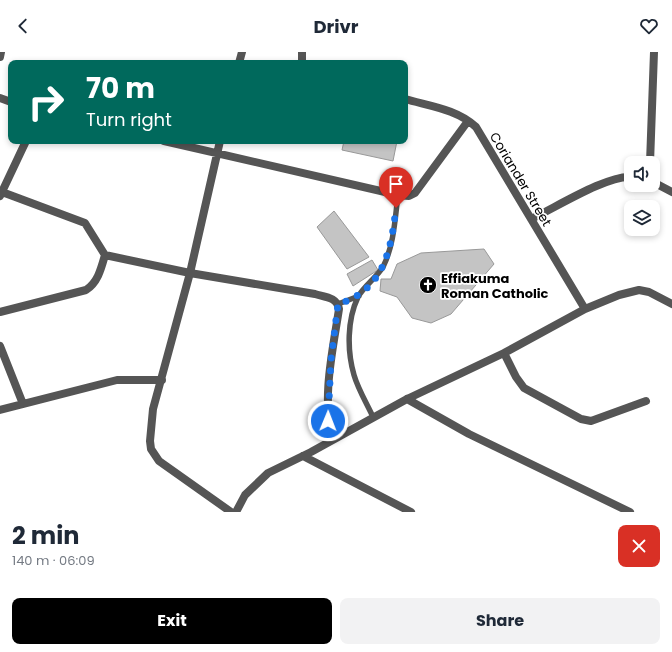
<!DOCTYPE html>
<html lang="en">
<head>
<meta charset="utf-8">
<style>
	body { margin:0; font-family:Poppins,sans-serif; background:#f2f2f3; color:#1f2937; height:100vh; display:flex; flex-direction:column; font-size:15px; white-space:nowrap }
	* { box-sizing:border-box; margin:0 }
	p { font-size:13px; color:#747a83 }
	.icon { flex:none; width:22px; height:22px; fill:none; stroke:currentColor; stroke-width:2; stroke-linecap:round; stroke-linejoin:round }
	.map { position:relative; height:460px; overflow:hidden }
	.details { display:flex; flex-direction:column; background:#fff; flex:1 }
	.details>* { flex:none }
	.banner { position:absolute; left:8px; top:8px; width:400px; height:84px; border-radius:8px; box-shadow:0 2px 6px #0003; background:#00695c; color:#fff; overflow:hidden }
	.buttons { position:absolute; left:624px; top:104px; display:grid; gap:8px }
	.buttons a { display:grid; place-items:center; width:36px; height:36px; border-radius:8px; background:#fff; box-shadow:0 2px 6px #0003; font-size:20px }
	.pin { position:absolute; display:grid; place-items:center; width:34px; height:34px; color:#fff; margin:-41px -17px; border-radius:50% 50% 50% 0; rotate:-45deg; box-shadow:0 0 4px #0007 }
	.pin .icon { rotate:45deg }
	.me { position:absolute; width:44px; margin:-22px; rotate:1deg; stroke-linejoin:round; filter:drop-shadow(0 0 3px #0008) }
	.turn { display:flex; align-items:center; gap:14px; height:84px; padding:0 12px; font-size:18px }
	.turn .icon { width:52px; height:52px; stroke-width:2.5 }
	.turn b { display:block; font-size:28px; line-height:34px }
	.round { display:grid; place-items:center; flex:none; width:42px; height:42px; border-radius:8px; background:#f2f2f3 }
	.head { display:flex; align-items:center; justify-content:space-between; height:68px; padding:0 12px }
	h1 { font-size:24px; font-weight:700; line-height:30px }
	.primary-button { display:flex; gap:8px; margin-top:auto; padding:8px 12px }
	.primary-button a { flex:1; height:46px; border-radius:8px; background:#000; color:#fff; font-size:16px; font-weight:700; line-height:46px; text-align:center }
	.primary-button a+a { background:#f2f2f3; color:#1f2937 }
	header { display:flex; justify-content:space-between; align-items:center; height:52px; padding:0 12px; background:#fff; font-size:18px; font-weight:700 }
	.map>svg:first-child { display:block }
</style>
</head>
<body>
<header><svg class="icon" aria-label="back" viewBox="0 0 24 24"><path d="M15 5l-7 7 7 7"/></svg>Drivr<svg class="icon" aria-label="heart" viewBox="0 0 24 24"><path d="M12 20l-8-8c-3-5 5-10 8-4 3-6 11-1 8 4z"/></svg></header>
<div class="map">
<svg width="672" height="460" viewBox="0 0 672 460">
	<rect width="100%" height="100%" fill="#fff"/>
	<path fill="#c4c4c4" stroke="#999" d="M 344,89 L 397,89 L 393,109 L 342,98 Z
		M 334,159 L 369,205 L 347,217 L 317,175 Z
		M 484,197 L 494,212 L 451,262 L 431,271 L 412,266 L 397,245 L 380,239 L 381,227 L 391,227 L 397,212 L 421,201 Z
		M 372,208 L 378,218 L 353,234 L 347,222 Z"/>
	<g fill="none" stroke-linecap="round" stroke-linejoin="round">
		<path stroke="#555" stroke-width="5.5" d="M 338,252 L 359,244
			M 373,365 C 367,352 358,337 354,323 C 347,299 347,268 358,245 C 363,235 376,226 383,215 C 394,193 395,167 398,143"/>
		<path stroke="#555" stroke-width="8" d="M 0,5 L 1,0
			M 239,11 L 242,0
			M 302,11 L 302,0
			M 0,46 L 11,50
			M 405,47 C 429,54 457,57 476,75 L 585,257
			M 164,89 L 398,143 L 409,144 L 415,141 L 468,69
			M 220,89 L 190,221 L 153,357 L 150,389 L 151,397 L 159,409 L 231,460
			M 650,111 L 654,0
			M 653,130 L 672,140
			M 0,144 L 26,89
			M 531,167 C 555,156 607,123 631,125
			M 105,203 L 190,221 L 315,242 C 325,245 337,245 339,257 C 333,297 321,348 333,387
			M 0,260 L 86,238 C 98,230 101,217 105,203 L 85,171 L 2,140
			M 0,294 L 23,352
			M 504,301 L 516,325 L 524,336 L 581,367 L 591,369 L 646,349
			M 407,347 L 469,382 L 630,460
			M 0,358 L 117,328 L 162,328
			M 303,404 L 411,460
			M 236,460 L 245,443 L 268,421 L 311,400 L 407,347 L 504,301 L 585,257 L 619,243 L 639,238 L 649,240 L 672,252"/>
	</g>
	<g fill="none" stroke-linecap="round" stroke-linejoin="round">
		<path stroke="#1a73e8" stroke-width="7" stroke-dasharray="0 12.6" d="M 328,369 L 331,308 L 338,252 C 384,238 391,198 396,156"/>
	</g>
	<defs>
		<symbol id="church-disc" viewBox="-11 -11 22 22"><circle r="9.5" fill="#000" stroke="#fff"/><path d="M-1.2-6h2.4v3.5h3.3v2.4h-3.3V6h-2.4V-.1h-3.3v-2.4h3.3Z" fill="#fff"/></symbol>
	</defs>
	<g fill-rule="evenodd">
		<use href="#church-disc" x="418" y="223" width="20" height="20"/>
	</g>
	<g text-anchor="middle" stroke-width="3.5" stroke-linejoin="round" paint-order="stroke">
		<g font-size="13" fill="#000" stroke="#fff">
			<text transform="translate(521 127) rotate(59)" y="5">Coriander Street</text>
		</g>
		<g font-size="13" font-weight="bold" fill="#000" stroke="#fff" text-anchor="start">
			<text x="441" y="231">Effiakuma<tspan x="441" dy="15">Roman Catholic</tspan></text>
		</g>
	</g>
</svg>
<div class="buttons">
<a><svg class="icon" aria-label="sound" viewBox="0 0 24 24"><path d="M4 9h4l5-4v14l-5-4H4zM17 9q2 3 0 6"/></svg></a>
<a><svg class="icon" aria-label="layers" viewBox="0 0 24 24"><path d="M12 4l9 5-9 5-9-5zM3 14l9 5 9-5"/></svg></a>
</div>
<div class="pin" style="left:396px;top:156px;background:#d93025"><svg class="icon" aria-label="arrive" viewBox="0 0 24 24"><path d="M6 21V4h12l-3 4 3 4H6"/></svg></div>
<svg class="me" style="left:328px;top:369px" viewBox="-20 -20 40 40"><circle r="17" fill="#1a73e8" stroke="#fff" stroke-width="3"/><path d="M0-11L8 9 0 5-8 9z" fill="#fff"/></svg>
<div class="banner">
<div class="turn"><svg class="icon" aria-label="right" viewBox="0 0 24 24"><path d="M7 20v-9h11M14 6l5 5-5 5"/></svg><div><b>70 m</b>Turn right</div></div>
</div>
</div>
<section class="details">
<div class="head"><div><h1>2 min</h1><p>140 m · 06:09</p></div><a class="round" style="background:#d93025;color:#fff"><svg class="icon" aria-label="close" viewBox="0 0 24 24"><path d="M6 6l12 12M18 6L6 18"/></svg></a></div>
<div class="primary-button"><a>Exit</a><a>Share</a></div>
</section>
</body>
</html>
